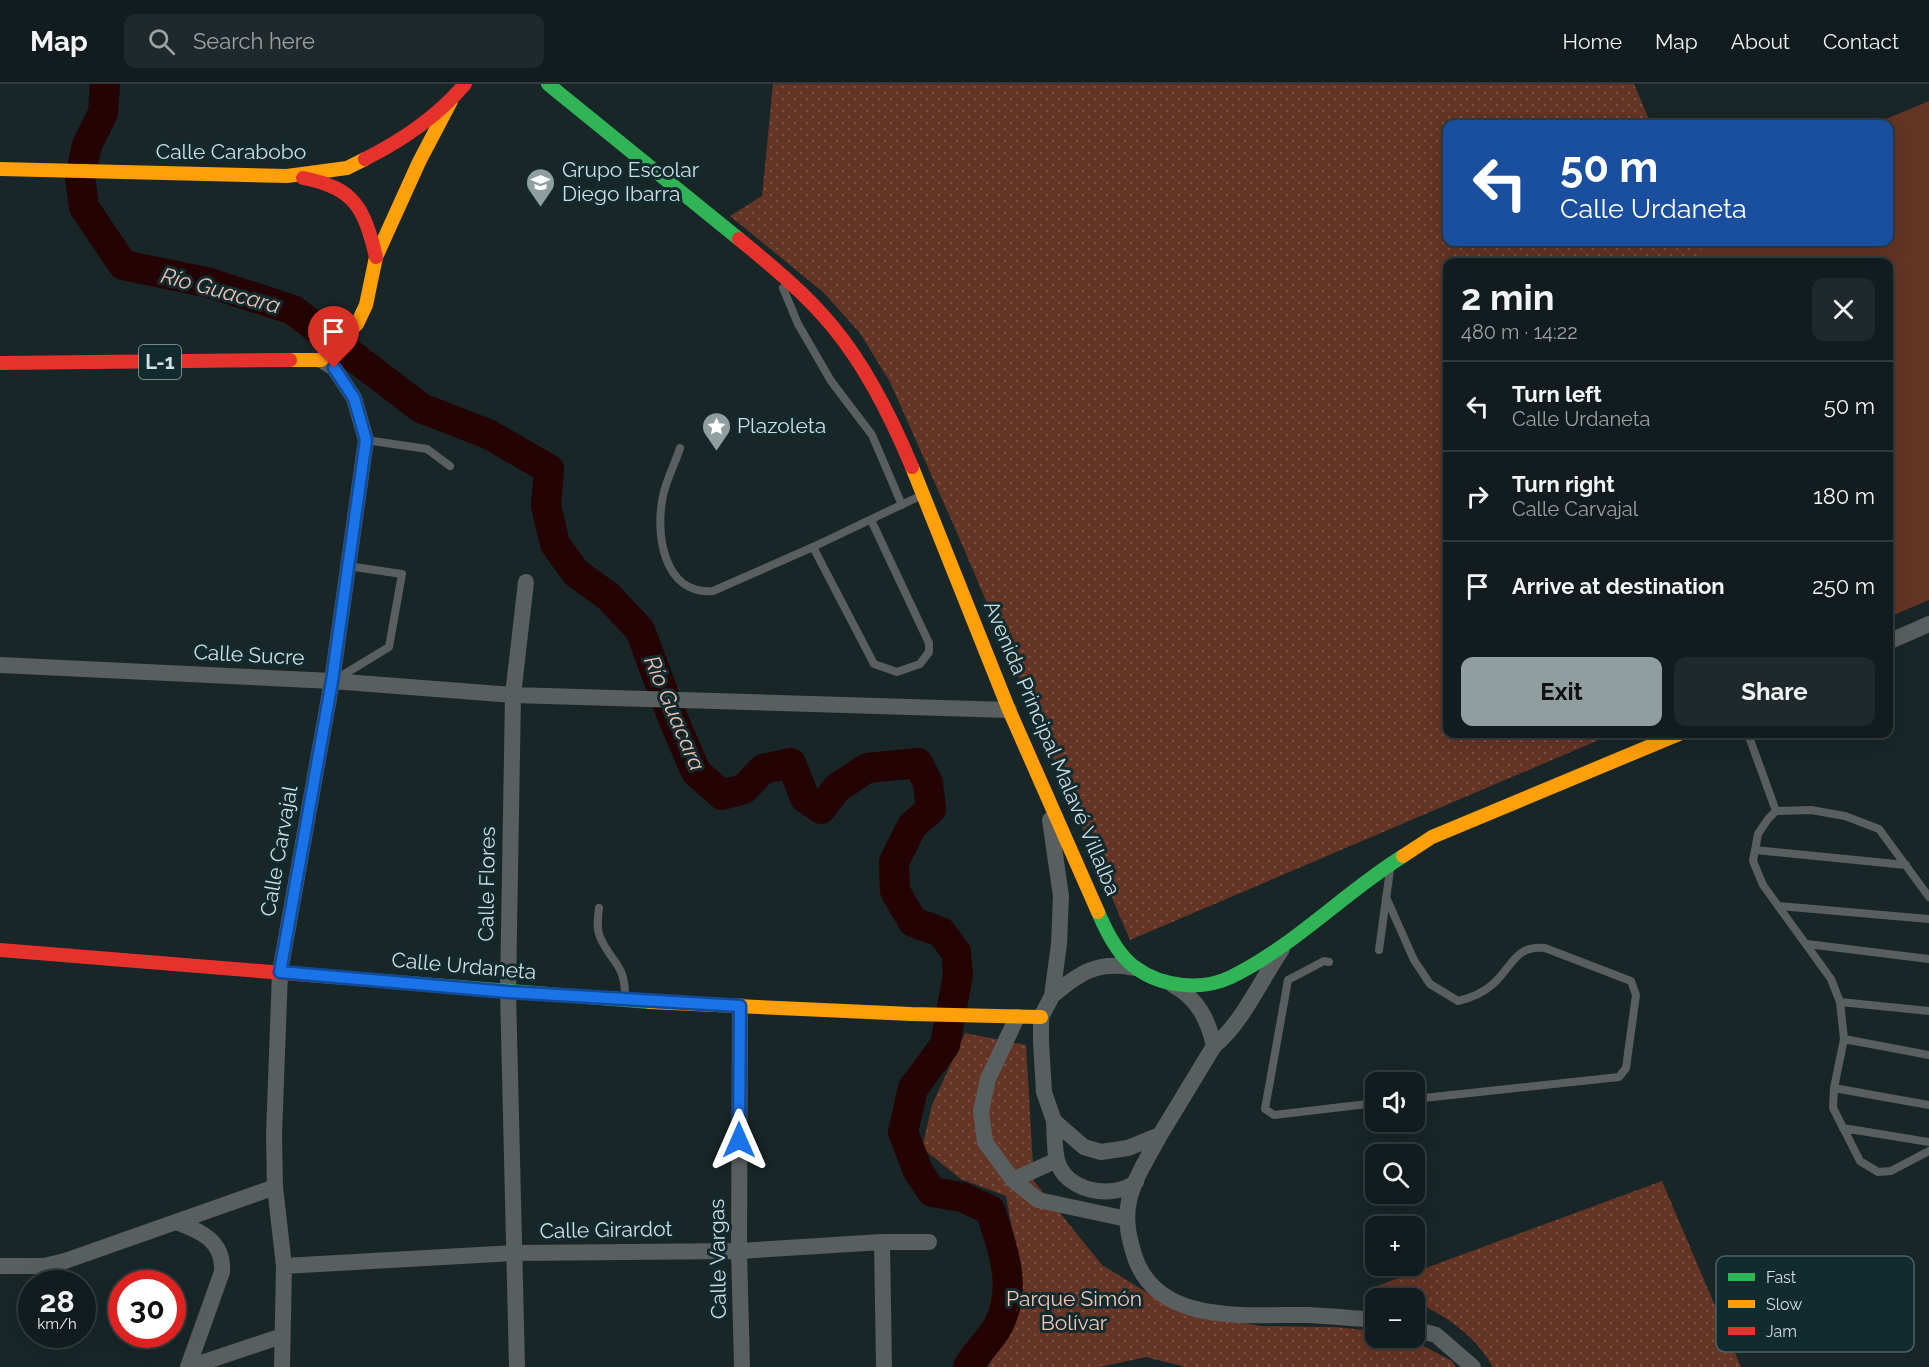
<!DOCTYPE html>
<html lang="en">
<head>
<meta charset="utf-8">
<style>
	body { margin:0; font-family:Raleway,sans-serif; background:#1f292b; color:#f1f3f6; height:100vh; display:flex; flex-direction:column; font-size:22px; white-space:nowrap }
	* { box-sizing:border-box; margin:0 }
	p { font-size:20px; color:#9ca1a4 }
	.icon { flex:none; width:33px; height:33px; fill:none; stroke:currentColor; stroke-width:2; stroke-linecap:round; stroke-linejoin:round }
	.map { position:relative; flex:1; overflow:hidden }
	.sheet { position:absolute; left:1443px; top:174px; width:450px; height:480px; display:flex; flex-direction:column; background:#121c1e; border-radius:12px; box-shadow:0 6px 24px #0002,0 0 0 2px #313a3c }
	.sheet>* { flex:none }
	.top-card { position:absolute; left:1443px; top:36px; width:450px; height:126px; border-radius:12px; box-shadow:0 6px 24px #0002,0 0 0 2px #313a3c; background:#1a4fa0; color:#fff; overflow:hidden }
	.fabs { position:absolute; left:1365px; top:988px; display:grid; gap:12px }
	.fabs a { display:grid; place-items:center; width:60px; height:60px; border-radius:12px; background:#121c1e; box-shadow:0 6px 24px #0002,0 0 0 2px #313a3c; font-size:30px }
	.speed { position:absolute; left:18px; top:1186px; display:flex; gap:12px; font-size:30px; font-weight:700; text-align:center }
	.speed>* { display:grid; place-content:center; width:78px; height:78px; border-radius:50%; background:#121c1e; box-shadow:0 6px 24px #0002,0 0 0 2px #313a3c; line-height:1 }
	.speed small { font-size:15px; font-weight:400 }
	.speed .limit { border:9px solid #d22; background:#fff; color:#111 }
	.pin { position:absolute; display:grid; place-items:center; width:51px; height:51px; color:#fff; margin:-62px -26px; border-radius:50% 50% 50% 0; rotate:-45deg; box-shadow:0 0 6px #0007 }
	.pin .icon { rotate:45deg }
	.me { position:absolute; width:66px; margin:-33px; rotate:0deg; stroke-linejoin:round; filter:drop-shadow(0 0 4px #0008) }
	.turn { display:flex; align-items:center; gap:21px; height:126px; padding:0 18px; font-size:27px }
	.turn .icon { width:78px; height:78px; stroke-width:2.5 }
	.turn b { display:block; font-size:42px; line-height:51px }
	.round { display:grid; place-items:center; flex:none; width:63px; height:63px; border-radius:12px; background:#1f292b }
	.overview { display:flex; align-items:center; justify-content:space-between; height:102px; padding:0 18px }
	h1 { font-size:36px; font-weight:700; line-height:45px }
	.cta { display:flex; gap:12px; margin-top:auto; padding:12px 18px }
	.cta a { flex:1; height:69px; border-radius:12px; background:#909ea0; color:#111; font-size:24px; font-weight:700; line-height:69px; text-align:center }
	.cta a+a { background:#1f292b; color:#f1f3f6 }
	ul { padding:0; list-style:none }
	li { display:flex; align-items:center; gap:18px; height:90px; padding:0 18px; border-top:2px solid #313a3c }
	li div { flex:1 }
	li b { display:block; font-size:22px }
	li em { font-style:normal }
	header { display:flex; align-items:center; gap:36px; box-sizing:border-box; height:84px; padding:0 30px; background:#121c1e; border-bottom:2px solid #313a3c }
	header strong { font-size:28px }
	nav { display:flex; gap:33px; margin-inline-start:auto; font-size:21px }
	.search { width:420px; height:54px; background:#1f292b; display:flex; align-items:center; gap:15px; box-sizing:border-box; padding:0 21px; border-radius:12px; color:#9ca1a4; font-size:22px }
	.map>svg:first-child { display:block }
</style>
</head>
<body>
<header>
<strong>Map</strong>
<div class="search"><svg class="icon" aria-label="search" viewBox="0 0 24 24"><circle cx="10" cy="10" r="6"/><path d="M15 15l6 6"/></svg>Search here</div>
<nav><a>Home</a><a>Map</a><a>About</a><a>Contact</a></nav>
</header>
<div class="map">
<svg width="1929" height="1283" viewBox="0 0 1929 1283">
	<defs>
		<pattern id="green-dots" width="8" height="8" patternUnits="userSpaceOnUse" patternTransform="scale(1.5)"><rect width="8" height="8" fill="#643424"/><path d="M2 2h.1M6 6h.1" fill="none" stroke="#795144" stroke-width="1.8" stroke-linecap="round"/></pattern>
	</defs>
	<rect width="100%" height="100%" fill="#182628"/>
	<path fill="url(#green-dots)" d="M 773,0 L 1634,0 L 1651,40 L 1448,40 L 1448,158 L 1699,158 L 1707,178 L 1448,178 L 1448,650 L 1613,650 L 1130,856 L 958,451 L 890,298 L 860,249 L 823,208 L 730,132 L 762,112 Z
		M 965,949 L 1026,961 L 1034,1097 L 1102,1181 L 1177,1227 L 1261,1242 L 1335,1243 L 1375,1247 L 1376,1254 L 1408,1254 L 1452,1277 L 1456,1283 L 1186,1283 L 1146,1273 L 1100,1283 L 988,1283 L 1008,1245 L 1023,1206 L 1006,1112 L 961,1095 L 922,1064 L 932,1021 Z
		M 1662,1097 L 1741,1283 L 1493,1283 C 1468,1238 1421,1219 1377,1202 Z"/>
	<path fill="#643424" d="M 1929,17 L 1929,516 L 1889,533 L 1888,178 L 1707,178 L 1699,158 L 1888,158 L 1888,40 L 1874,40 Z"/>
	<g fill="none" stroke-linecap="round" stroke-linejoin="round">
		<path stroke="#240304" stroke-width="30" d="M 105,0 L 103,29 L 87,61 L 80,93 L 84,123 L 123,181 L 210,199 L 293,226 L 421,324 L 488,350 L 549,385 L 546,422 L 555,460 L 576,489 L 608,512 L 640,546 L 674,637 L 696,688 L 722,711 L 744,705 L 763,685 L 791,679 L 805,714 L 821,725 L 837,704 L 867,684 L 918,679 L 928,699 L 931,725 L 912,742 L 894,778 L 895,807 L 913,838 L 941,848 L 956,868 L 958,891 L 945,961 L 913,1004 L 903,1048 L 918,1087 L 932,1108 L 962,1113 L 990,1126 C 1003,1164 1018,1204 998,1242 C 990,1257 976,1268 968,1283"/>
		<path stroke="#595e5f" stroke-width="8" d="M 783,204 L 798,240 L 831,297 L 872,351 L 902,421
			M 366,356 L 427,365 L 450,382
			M 680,364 C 675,380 666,396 663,412 C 655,449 663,511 713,507 L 813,463
			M 871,436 L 929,559 L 929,568 L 920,580 L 897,588 L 874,580 L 813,463 L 922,411
			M 338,594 L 389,563 L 402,490 L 348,482
			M 1748,650 L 1776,727
			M 1755,766 L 1906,781
			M 1386,813 L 1414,876 L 1430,900 L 1458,917 C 1471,914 1483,909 1493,900 C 1512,883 1515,861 1545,864 L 1631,897 L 1636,911 L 1626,984 L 1619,993 L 1414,1015
			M 1929,813 L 1879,745 L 1845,732 L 1811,726 L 1776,727 L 1768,735 L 1758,750 L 1753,777 L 1763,801 L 1831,895 L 1840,918 L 1844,955 L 1834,1004 L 1833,1024 L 1860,1077 L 1878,1088 L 1891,1087 L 1929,1067
			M 1779,822 L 1929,835
			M 599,824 C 598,834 596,844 600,853 C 611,879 626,879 625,915
			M 1807,860 L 1929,875
			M 1379,866 L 1390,786
			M 1329,878 L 1324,877 L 1288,896 L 1265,1025 L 1274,1031 L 1376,1019
			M 1840,918 L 1929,927
			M 1844,955 L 1929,971
			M 1834,1004 L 1929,1021
			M 1843,1044 L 1929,1058"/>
		<path stroke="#595e5f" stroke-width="16" d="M 1888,558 L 1929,540
			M 0,581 L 332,597 L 513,611 L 1009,626
			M 1050,736 L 1061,812 L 1059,860 L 1052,912 L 1041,933 L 1041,958 L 1044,1008 L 1054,1037 L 1084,1063 L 1101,1068 L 1128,1064 L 1160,1051 L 1214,962 C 1243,938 1261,896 1282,865
			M 1173,901 C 1197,914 1208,935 1214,962
			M 1052,912 C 1079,889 1098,876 1135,884
			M 740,922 L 739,1167 L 742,1283
			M 1017,933 L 988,995 L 981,1027 L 985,1058 L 1013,1096 L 1038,1116 L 1127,1135
			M 1054,1037 C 1055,1050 1054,1064 1057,1076 C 1065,1108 1113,1116 1136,1098
			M 1160,1051 C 1149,1072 1134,1094 1129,1117 C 1125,1134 1128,1151 1133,1167 C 1153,1243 1247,1230 1307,1231 C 1330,1232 1353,1234 1376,1236
			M 1013,1096 L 1057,1076
			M 176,1138 C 201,1147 224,1157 222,1188 L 188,1283
			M 882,1158 L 884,1283
			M 0,1182 L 44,1182 L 65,1177 L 275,1103
			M 284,1182 L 515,1169 L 739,1167 L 882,1158 L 929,1158
			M 1414,1245 L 1436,1251 L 1473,1283
			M 189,1283 L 282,1252
			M 282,1283 L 284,1182 L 275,1103 L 274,1051 L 280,888 L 332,597 L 366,356 L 354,314 L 334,284 L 321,276
			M 517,1283 L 508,907 L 513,611 L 526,498"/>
		<path stroke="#30b455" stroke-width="14" d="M 548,0 L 739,155
			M 1098,828 C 1106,847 1118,872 1136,884 C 1162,903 1202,907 1231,893 C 1294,862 1344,809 1403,772
			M 308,891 L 650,918"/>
		<path stroke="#ff9f0a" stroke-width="14" d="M 0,85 L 287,92 L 347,84 L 365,75
			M 290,276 L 321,276 L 357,240 L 366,221 L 376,173 L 419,78 L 451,17
			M 912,383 L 1009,626 L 1098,828
			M 1403,772 L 1432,753 L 1679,650
			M 650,918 L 911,930 L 1041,933"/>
		<path stroke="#e5322d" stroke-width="14" d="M 365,75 C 403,56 437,33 465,0
			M 303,94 C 355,104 364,124 376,173
			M 739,155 C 772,182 806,210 833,243 C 867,284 892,335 912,383
			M 0,279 L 290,276
			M 0,866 L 308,891"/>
	</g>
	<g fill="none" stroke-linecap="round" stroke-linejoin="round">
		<defs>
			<path id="route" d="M 334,284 L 354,314 L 366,356 L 332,597 L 280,888 L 508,908 L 740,922 L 739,1056"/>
		</defs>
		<use href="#route" stroke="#114b97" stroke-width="15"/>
		<use href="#route" stroke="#1a73e8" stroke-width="10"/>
	</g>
	<defs>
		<symbol id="school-pin" viewBox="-11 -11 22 30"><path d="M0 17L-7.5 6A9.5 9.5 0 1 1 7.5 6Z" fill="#909ea0" stroke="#122b2e"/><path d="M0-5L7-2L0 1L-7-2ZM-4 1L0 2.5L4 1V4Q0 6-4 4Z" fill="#fff"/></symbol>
		<symbol id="sight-pin" viewBox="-11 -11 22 30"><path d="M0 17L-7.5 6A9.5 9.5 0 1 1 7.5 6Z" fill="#909ea0" stroke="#122b2e"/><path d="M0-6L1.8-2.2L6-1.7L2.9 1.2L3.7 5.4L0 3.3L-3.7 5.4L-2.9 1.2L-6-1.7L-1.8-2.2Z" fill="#fff"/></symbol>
	</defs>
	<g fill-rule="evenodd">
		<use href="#school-pin" x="524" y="82" width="33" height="45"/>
		<use href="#sight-pin" x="700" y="326" width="33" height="45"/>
	</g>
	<g text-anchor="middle" stroke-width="6" stroke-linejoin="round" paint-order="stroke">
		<rect fill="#122b2e" stroke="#97a9ab" stroke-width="1.5" x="139" y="261" width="42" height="34" rx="4.5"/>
		<g font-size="20" font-weight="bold" fill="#d0dfe1">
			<text x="160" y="285">L-1</text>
		</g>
		<g font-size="21" fill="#d0dfe1" stroke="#122b2e">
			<text x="231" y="75">Calle Carabobo</text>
			<text transform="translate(249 571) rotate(3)" y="7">Calle Sucre</text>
			<text transform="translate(1052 664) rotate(67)" y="7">Avenida Principal Malavé Villalba</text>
			<text transform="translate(279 767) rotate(-80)" y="7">Calle Carvajal</text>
			<text transform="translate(487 800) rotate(-89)" y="7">Calle Flores</text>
			<text transform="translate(464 882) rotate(5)" y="7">Calle Urdaneta</text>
			<text transform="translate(606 1146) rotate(-1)" y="7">Calle Girardot</text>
			<text transform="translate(718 1175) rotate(-91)" y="7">Calle Vargas</text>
		</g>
		<g font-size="21" fill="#d0dfe1" stroke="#122b2e" text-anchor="start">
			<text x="562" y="93">Grupo Escolar<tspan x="562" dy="24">Diego Ibarra</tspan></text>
			<text x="737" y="349">Plazoleta</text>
		</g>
		<g font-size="21" fill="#f6c7b7" stroke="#122b2e">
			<text x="1074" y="1222">Parque Simón<tspan x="1074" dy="24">Bolívar</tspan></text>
		</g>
		<g font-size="22" font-style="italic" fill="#f0c1b2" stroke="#122b2e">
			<text transform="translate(221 206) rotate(15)" y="8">Río Guacara</text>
			<text transform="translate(675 629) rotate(67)" y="8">Río Guacara</text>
		</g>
	</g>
	<rect x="1716" y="1172" width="198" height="96" rx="9" fill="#122b2e" stroke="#4b6164" stroke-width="1.5"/>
	<rect x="1728" y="1189" width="27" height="8" fill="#30b455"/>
	<rect x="1728" y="1216" width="27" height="8" fill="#ff9f0a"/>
	<rect x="1728" y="1243" width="27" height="8" fill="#e5322d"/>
	<g font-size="16" fill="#d0dfe1">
		<text x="1766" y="1199">Fast</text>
		<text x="1766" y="1226">Slow</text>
		<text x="1766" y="1253">Jam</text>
	</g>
</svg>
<div class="fabs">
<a><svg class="icon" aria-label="sound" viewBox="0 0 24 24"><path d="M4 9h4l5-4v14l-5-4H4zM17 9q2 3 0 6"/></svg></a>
<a><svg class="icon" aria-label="search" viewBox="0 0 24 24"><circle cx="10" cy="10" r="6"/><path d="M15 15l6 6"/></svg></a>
<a>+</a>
<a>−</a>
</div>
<div class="speed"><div>28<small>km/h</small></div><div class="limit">30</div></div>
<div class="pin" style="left:334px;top:284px;background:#d93025"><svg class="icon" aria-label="arrive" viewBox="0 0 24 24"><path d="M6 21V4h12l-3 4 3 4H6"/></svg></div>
<svg class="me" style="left:739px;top:1056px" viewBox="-20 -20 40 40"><path d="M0-17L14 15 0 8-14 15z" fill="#1a73e8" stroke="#fff" stroke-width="4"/></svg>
<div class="top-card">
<div class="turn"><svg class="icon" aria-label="left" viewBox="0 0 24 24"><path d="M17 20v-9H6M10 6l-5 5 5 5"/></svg><div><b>50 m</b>Calle Urdaneta</div></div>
</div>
<section class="sheet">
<div class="overview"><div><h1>2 min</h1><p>480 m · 14:22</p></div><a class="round"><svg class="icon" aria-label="close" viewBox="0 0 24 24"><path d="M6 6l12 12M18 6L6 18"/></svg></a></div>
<ul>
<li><svg class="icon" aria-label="left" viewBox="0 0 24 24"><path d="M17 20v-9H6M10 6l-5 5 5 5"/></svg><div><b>Turn left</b><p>Calle Urdaneta</p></div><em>50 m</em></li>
<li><svg class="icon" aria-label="right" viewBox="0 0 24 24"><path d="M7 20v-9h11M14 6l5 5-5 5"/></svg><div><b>Turn right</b><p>Calle Carvajal</p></div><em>180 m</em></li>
<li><svg class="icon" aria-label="arrive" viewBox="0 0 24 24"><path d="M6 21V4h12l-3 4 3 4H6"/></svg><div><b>Arrive at destination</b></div><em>250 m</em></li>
</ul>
<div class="cta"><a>Exit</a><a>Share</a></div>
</section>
</div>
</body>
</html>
